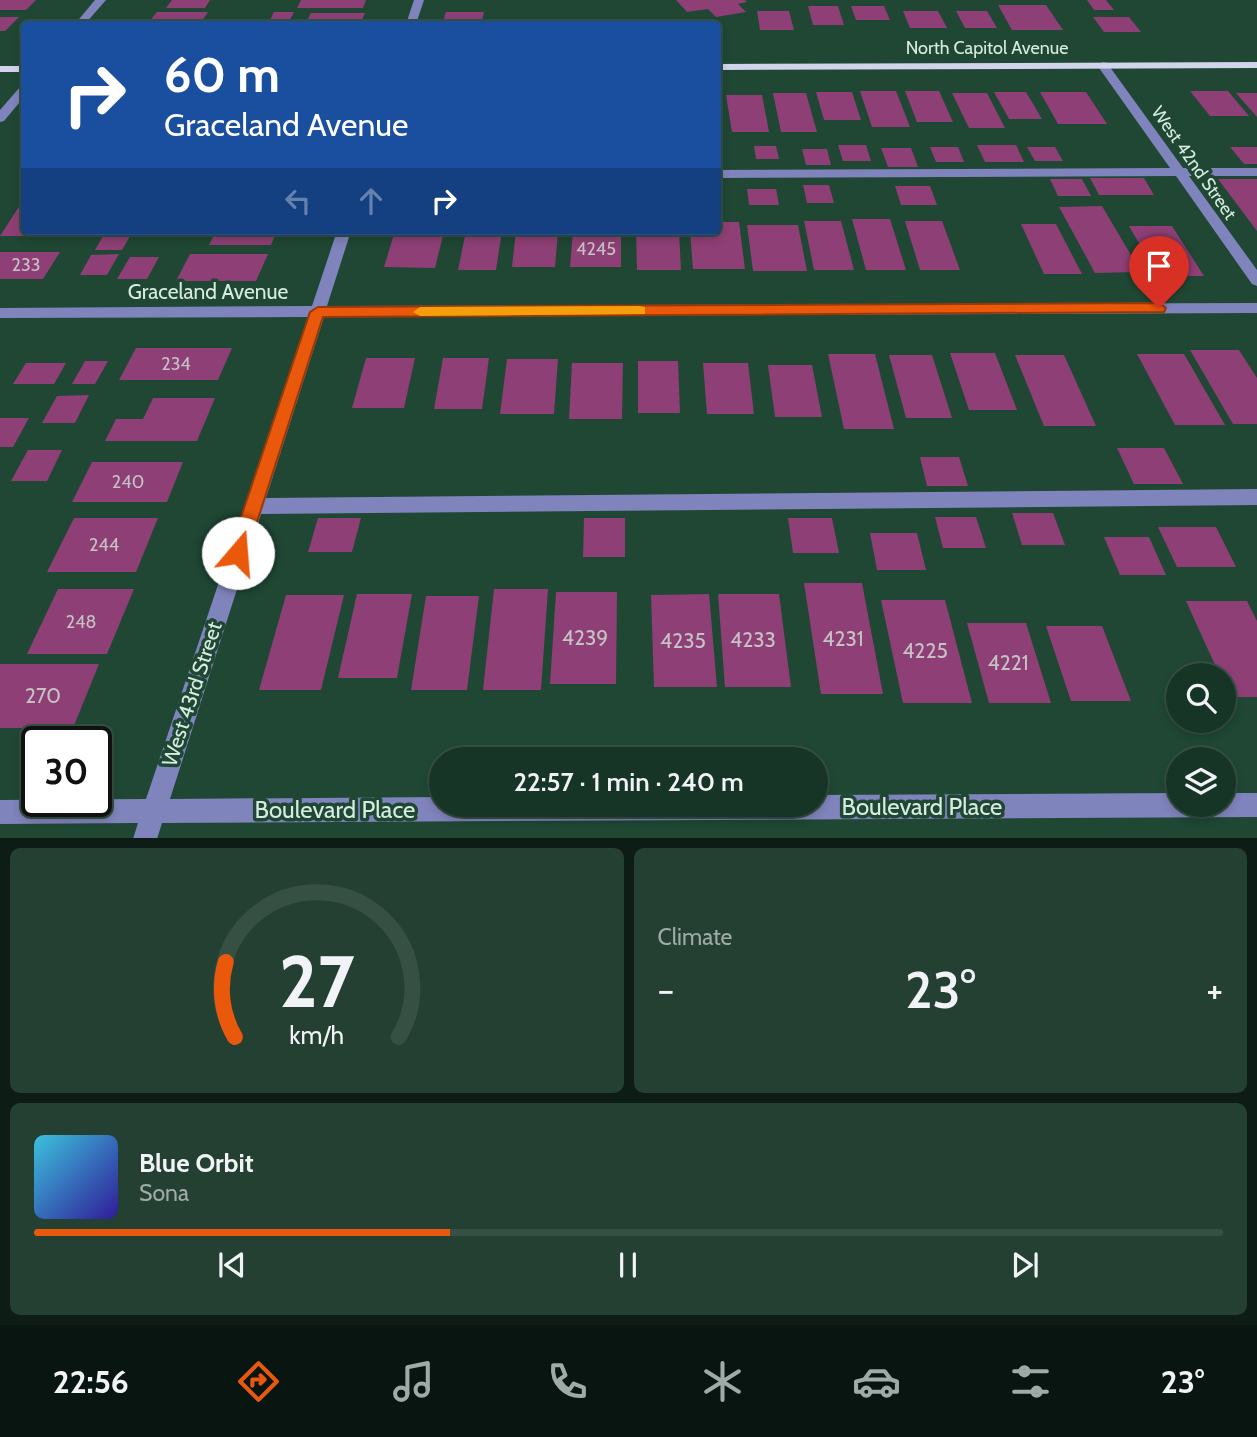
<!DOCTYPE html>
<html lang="en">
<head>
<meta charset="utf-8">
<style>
  :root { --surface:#173527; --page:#244033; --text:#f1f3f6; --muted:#9eaba7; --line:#365044; --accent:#ea580c }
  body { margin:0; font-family:Cabin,sans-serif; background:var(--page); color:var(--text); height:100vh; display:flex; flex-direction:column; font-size:26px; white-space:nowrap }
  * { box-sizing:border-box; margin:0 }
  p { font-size:23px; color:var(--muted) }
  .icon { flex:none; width:38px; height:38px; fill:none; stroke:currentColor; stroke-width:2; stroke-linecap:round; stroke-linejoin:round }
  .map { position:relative; height:838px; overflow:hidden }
  .details { display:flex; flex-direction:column; gap:10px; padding:10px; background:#0d1d15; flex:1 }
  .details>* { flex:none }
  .banner { position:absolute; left:21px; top:21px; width:700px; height:214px; border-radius:7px; box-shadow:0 4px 10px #0003,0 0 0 2px var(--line); background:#1a4fa0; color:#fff; overflow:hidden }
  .buttons { position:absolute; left:1166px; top:663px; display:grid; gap:14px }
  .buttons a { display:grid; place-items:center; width:70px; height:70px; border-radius:50%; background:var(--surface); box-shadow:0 4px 10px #0003,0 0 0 2px var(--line); font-size:35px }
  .speed { position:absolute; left:21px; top:726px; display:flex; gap:14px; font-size:35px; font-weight:700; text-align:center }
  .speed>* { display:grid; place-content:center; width:91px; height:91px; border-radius:50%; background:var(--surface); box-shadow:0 4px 10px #0003,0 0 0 2px var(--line); line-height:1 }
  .speed .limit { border:4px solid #111; border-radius:10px; background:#fff; color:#111 }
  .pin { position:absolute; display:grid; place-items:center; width:60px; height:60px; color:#fff; margin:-72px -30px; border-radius:50% 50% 50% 0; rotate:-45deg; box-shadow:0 0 7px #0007 }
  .pin .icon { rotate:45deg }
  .me { position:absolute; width:77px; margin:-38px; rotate:18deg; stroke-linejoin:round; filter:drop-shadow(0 0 5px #0008) }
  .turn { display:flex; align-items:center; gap:24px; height:147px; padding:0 28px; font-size:32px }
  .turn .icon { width:91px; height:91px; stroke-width:2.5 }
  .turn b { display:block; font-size:49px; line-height:60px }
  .lanes { display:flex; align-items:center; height:66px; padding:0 28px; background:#0003; justify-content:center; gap:35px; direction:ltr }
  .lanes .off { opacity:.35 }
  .big { font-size:52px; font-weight:600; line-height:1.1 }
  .details .card { flex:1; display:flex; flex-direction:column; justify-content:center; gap:10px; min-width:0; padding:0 24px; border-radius:10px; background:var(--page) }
  .details .dial { align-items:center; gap:0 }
  .dial svg { height:182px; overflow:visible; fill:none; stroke:var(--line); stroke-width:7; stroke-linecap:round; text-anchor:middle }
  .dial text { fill:var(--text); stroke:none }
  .song { display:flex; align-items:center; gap:21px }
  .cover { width:84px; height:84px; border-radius:10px; background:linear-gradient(135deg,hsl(190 70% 55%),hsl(250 70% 35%)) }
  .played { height:7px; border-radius:4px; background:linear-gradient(90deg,var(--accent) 35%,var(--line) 35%) }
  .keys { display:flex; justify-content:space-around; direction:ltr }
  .heat { display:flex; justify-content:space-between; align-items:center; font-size:38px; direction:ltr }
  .details .tiles { flex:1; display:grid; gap:10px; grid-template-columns:1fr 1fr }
  .card:last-child { grid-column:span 2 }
  .trip { position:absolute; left:429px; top:747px; width:399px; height:70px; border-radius:35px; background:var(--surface); box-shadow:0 4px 10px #0003,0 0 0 2px var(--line); font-weight:600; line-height:70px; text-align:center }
  .tab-bar { display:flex; height:112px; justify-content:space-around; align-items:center; background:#091510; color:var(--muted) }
  .tab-bar .icon { width:49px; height:49px }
  .tab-bar .current { color:var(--accent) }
  .tab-bar b { font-size:32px; color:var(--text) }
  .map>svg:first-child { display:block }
</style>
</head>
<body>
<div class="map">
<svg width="1257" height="839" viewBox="0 0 1257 839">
  <rect width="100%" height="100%" fill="#1f4734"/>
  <g fill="#8e3f75">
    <polygon points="0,0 36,0 26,10 0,10"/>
    <polygon points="172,0 210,0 205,8 166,8"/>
    <polygon points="301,0 366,0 363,8 297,8"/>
    <polygon points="676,0 745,0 747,2 738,4 746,12 716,17 708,9 687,12"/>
    <polygon points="1087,0 1106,0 1114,10 1094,10"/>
    <polygon points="998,5 1046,5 1063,30 1012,30"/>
    <polygon points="808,6 838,6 844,25 813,25"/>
    <polygon points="851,6 884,6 890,20 856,20"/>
    <polygon points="757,11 789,11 794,30 760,30"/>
    <polygon points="903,11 938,11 947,28 910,28"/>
    <polygon points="956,11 987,11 997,28 965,28"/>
    <polygon points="157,12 208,12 200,24 147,24"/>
    <polygon points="274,12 294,12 289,22 269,22"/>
    <polygon points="446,12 484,12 481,24 442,24"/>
    <polygon points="311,13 365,13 360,24 305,24"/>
    <polygon points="0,17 19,17 5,31 0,31"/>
    <polygon points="1093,17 1129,17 1141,32 1104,32"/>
    <polygon points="599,20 639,20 640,24 599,24"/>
    <polygon points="491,21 528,21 527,24 490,24"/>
    <polygon points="860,91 896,91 910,127 872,127"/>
    <polygon points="905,91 939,91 953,122 917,122"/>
    <polygon points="1190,91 1228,91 1249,116 1210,116"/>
    <polygon points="816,92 852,92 861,120 824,120"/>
    <polygon points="994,92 1026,92 1042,119 1009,119"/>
    <polygon points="1040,92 1086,92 1107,124 1058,124"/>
    <polygon points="773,93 806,93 817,132 781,132"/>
    <polygon points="952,93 987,93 1005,128 969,128"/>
    <polygon points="1236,93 1257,93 1257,117"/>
    <polygon points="726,95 762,95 769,132 732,132"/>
    <polygon points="838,145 866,145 871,161 843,161"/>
    <polygon points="977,145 1016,145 1024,162 985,162"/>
    <polygon points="754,146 776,146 779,159 756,159"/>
    <polygon points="930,147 958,147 964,162 936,162"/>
    <polygon points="1027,147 1055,147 1063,161 1035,161"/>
    <polygon points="1230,147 1257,147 1257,164 1244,164"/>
    <polygon points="881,148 911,148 918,167 888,167"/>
    <polygon points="802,149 827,149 831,165 806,165"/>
    <polygon points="1090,178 1144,178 1154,195 1099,195"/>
    <polygon points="1050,179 1082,179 1091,196 1058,196"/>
    <polygon points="1218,179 1257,179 1257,231"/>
    <polygon points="803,185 829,185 834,203 807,203"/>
    <polygon points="895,186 930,186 937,205 901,205"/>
    <polygon points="747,189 776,189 779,205 749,205"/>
    <polygon points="24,199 24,231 65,231 62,236 0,236"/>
    <polygon points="1102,206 1141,272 1095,273 1059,207"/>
    <polygon points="852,219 890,219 906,270 866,270"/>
    <polygon points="804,221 841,221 854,270 814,270"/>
    <polygon points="905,221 942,221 960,270 920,270"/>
    <polygon points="718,222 739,222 745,269 693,269 690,231 718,231"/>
    <polygon points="1021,224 1056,224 1082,274 1044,274"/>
    <polygon points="747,225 798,225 807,271 753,271"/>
    <polygon points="1129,226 1172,226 1204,276 1158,276"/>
    <polygon points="106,231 133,231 122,250 95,250"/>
    <polygon points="216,231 277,231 271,245 209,245"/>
    <polygon points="395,231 444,231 435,268 384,267"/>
    <polygon points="466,231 502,231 496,270 458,270"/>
    <polygon points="516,231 558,231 555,267 512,267"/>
    <polygon points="573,231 621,231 621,267 570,267"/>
    <polygon points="636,231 679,231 681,270 637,270"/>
    <polygon points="0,252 60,252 43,279 0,279"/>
    <polygon points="119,254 107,275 80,275 91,255"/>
    <polygon points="190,254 268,254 256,281 176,281"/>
    <polygon points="130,257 159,257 147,279 117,279"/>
    <polygon points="136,348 232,348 218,380 119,380"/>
    <polygon points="1190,350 1239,350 1257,378 1257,424 1233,424"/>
    <polygon points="950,353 995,353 1017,410 969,410"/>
    <polygon points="828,354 875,354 894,429 844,429"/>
    <polygon points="1137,354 1184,354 1225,425 1175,425"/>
    <polygon points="889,355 932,355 952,418 906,418"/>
    <polygon points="1015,355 1064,355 1096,426 1044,426"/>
    <polygon points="366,358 415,358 404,408 352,408"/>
    <polygon points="443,358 489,358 482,409 434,409"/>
    <polygon points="507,359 558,359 554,414 500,414"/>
    <polygon points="85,361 108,361 95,384 72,384"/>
    <polygon points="638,361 678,361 680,413 638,413"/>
    <polygon points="26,363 66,363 54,384 13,384"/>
    <polygon points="572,363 623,363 622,419 569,419"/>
    <polygon points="703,363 748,363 754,414 707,414"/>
    <polygon points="768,365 812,365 822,417 775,417"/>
    <polygon points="89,395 75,423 42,423 57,396"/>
    <polygon points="153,398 215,398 197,441 105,441 116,419 143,419"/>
    <polygon points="0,418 29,418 13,447 0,447"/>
    <polygon points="1117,448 1164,448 1183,484 1134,484"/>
    <polygon points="28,450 62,450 47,481 11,481"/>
    <polygon points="920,457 959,457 968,486 927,486"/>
    <polygon points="92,462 183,462 167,502 72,502"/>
    <polygon points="1012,513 1053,513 1065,545 1022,545"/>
    <polygon points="935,517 976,517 986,548 943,548"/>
    <polygon points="74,518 158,518 136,572 47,572"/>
    <polygon points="318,518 361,518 352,552 308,552"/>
    <polygon points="584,518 625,518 625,557 583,557"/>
    <polygon points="788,518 832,518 839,553 793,553"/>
    <polygon points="1158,527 1216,527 1236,567 1177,567"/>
    <polygon points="870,533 917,533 926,570 877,570"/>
    <polygon points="1104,537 1149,537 1166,575 1120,575"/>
    <polygon points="804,583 862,583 883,694 821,694"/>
    <polygon points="58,589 134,589 107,654 27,654"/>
    <polygon points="494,589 548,589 541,690 483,690"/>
    <polygon points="556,592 617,592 616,684 550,684"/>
    <polygon points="357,594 412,594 397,678 338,678"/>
    <polygon points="709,594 717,687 654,687 651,595"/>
    <polygon points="718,594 779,594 791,687 725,687"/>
    <polygon points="286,595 344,595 321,690 259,690"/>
    <polygon points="426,596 479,596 467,690 411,690"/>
    <polygon points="881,600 945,600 972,703 903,703"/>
    <polygon points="1186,601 1247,601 1257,621 1257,697 1230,697 1223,676 1220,676"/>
    <polygon points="967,623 1026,623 1051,703 989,703"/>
    <polygon points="1046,626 1102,626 1131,701 1071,701"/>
    <polygon points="0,664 99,664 73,728 0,728"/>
  </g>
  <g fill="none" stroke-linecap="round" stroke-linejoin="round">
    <g fill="#8084bc" fill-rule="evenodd">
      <polygon points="95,0 106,0 85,24 75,24"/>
      <polygon points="414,0 424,0 416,24 406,24"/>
      <polygon points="1103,62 1107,63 1183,168 1257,168 1257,176 1189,176 1257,270 1257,286 1252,284 1176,176 718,178 718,170 1170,168 1097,65"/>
      <polygon points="20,87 24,87 24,97 4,121 0,122 0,110"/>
      <polygon points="337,231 351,231 327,306 1257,303 1257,313 324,317 266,498 1257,489 1257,505 261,514 170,799 441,797 441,805 816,805 816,795 1178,793 1178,805 1223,805 1223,793 1257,793 1257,817 162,823 157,839 133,839 138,823 0,824 0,800 146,799 308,317 0,318 0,308 312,306"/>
    </g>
    <g fill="#d1d4eb" fill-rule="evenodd">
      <polygon points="1257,62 1257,68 718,70 718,64"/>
      <rect x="0" y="66" width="24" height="6"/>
    </g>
  </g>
  <polygon fill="#ea580c" stroke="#983908" stroke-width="2" points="1159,303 1166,308 1164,312 323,317 247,553 238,561 229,553 310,312 318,307"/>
  <polygon fill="#f59e0b" points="640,306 645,307 645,314 420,316 413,312 420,307"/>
  <g text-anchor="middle" stroke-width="7" stroke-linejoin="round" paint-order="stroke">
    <g font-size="18" fill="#d7ece0" stroke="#1f4734">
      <text x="987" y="54">North Capitol Avenue</text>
      <text transform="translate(1194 163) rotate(55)" y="6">West 42nd Street</text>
    </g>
    <g font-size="18" fill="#c5c1c5">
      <text x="596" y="255">4245</text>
      <text x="26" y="271">233</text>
      <text x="176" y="370">234</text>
      <text x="128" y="488">240</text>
      <text x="104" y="551">244</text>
      <text x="81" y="628">248</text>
    </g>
    <g font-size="21" fill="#d7ece0" stroke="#1f4734">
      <text x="208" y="299">Graceland Avenue</text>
      <text transform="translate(192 694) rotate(-72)" y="7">West 43rd Street</text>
    </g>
    <g font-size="21" fill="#c5c1c5">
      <text x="585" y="645">4239</text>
      <text x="843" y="646">4231</text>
      <text x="753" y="647">4233</text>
      <text x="683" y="648">4235</text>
      <text x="925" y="658">4225</text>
      <text x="1008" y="670">4221</text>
      <text x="43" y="703">270</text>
    </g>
    <g font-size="24" fill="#d7ece0" stroke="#1f4734">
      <text x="922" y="815">Boulevard Place</text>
      <text x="335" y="818">Boulevard Place</text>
    </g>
  </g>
</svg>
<div class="buttons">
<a><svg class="icon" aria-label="search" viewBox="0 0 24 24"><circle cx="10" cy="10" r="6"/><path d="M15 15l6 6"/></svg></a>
<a><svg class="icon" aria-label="layers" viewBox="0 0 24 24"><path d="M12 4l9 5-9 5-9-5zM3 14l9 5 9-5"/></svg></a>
</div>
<div class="speed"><div class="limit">30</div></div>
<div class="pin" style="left:1159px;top:308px;background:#d93025"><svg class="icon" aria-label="arrive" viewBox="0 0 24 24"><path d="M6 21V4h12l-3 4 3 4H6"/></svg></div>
<svg class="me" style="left:238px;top:553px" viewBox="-20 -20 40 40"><circle r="19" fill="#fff"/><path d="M0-13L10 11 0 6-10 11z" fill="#ea580c"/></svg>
<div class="trip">22:57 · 1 min · 240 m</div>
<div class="banner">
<div class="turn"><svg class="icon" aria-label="right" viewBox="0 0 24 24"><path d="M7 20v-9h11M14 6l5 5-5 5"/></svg><div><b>60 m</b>Graceland Avenue</div></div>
<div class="lanes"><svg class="icon off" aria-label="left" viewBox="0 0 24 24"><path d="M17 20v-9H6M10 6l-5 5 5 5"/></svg><svg class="icon off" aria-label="ahead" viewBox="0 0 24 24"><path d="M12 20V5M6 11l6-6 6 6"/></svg><svg class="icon" aria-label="right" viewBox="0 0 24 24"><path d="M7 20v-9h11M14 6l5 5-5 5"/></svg></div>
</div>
</div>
<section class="details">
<div class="tiles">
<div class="card dial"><svg viewBox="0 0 100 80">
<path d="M14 69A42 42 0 1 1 86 69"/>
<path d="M14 69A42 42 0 0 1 10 36" stroke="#ea580c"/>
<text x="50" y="56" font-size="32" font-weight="700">27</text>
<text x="50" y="72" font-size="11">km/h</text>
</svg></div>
<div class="card"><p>Climate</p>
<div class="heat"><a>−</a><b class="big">23°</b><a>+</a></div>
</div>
<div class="card">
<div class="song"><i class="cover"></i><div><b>Blue Orbit</b><p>Sona</p></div></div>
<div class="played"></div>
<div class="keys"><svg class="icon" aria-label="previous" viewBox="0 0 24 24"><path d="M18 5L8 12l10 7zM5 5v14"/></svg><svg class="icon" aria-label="pause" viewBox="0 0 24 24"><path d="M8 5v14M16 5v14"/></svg><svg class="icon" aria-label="next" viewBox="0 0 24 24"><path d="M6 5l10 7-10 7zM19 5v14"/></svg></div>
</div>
</div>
</section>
<nav class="tab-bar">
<b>22:56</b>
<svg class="icon current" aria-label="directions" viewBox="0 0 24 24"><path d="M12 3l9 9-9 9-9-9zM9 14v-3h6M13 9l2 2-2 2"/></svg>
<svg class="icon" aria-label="music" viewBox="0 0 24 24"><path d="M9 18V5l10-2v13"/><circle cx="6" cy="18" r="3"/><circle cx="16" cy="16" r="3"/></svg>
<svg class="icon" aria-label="phone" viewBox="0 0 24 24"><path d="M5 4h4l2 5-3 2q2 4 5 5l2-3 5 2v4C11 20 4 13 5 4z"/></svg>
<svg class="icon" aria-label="climate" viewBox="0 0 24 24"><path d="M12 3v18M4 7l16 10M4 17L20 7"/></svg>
<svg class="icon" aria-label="car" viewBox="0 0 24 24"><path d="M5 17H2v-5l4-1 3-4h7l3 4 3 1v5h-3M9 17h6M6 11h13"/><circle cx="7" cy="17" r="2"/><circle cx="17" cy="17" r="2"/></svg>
<svg class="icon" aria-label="filters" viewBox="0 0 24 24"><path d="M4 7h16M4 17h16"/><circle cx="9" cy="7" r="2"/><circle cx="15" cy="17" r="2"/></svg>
<b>23°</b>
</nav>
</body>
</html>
